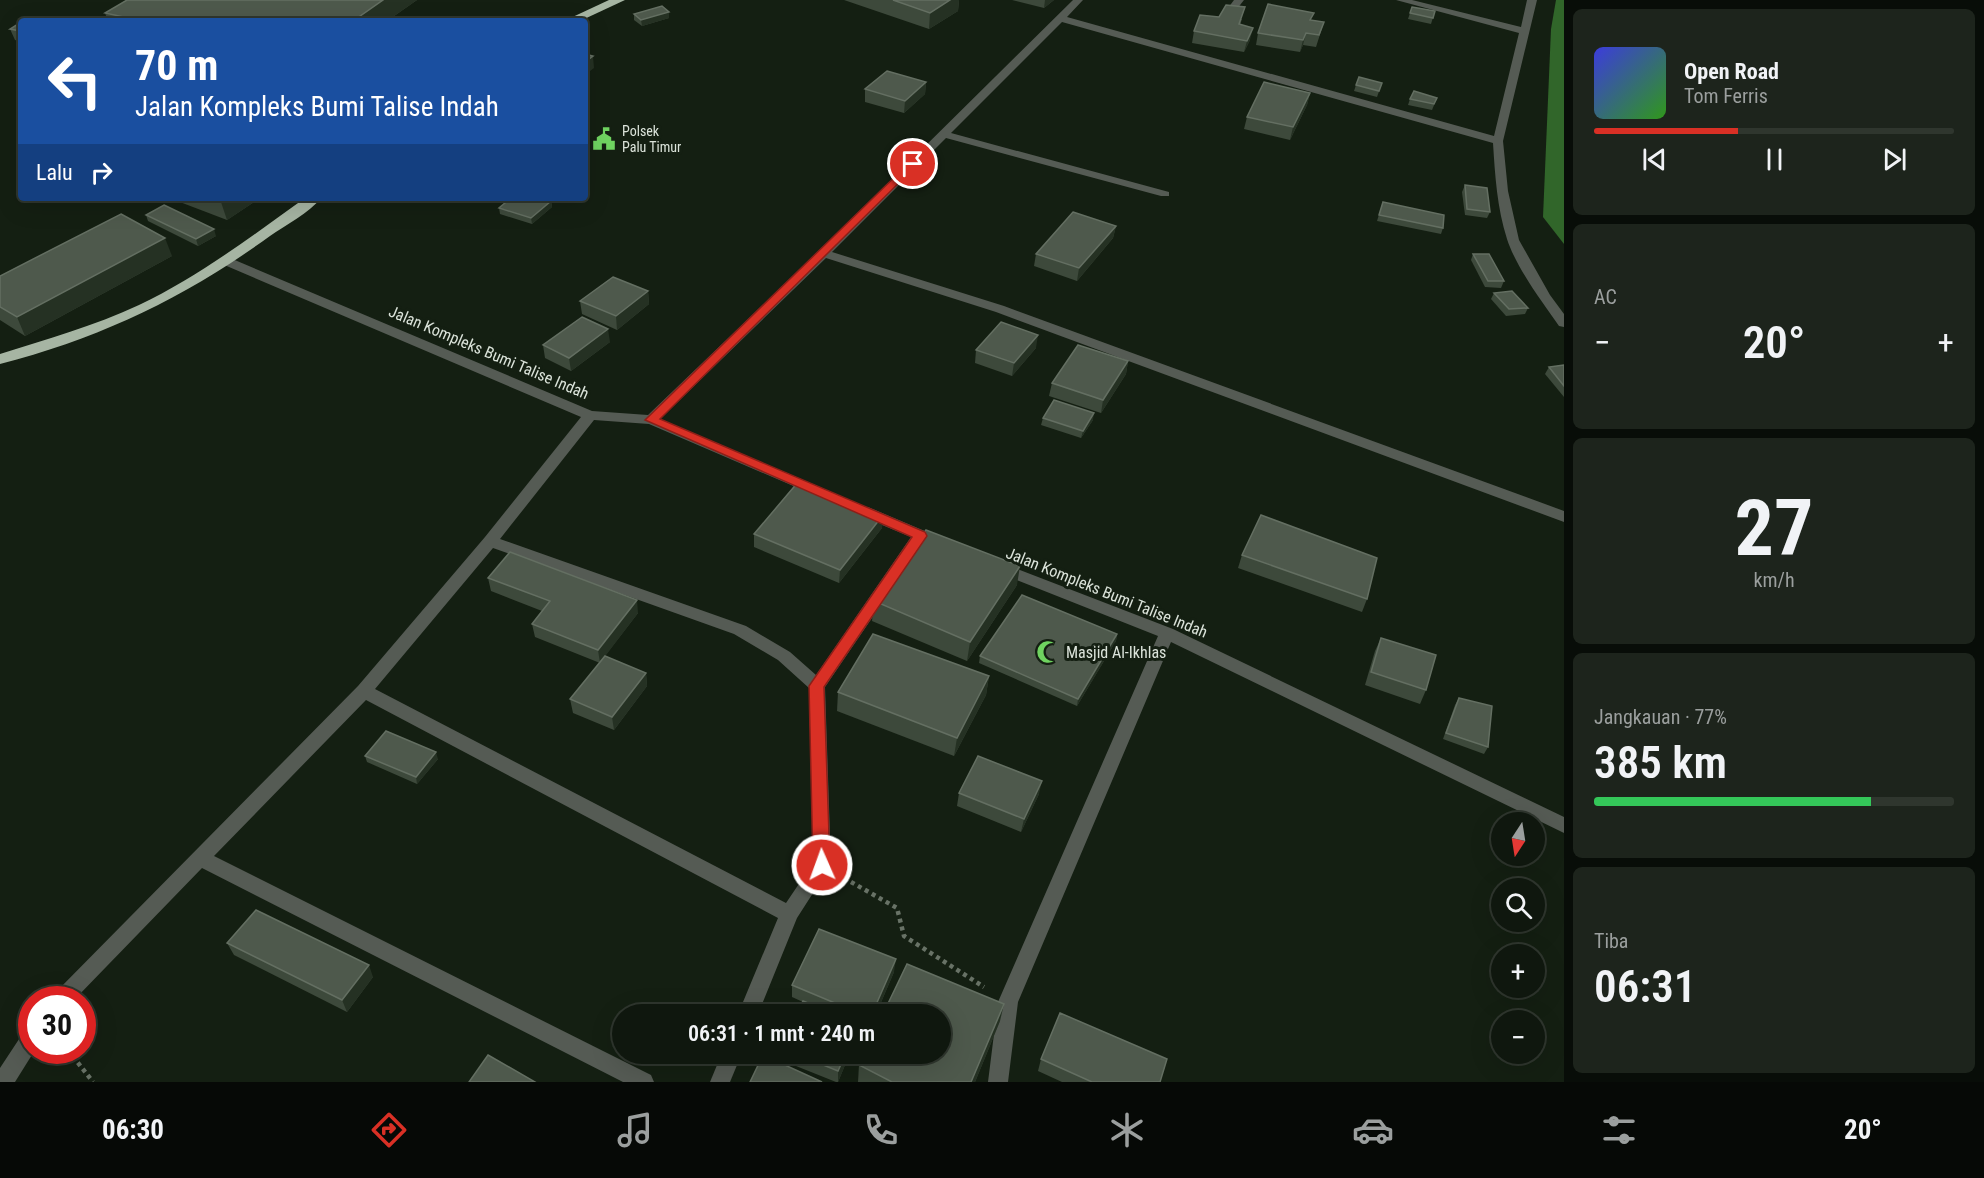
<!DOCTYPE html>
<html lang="id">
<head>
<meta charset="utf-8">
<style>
  :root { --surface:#0f170e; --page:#1d241c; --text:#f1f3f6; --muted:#9b9f9e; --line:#2f362e; --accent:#d93025 }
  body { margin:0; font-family:"Roboto Condensed",sans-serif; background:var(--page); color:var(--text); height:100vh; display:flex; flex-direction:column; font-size:22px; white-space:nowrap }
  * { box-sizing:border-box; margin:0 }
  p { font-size:20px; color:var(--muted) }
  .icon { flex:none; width:33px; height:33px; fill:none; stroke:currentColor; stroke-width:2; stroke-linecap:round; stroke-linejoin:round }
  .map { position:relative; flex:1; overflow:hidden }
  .side { display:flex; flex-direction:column; gap:9px; padding:9px; background:#080d08; width:420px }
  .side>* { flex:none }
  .top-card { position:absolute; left:18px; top:18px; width:570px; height:183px; border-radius:6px; box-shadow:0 6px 24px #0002,0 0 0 2px var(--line); background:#1a4fa0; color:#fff; overflow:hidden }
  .needle { width:39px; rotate:192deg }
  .buttons { position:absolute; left:1491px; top:812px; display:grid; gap:12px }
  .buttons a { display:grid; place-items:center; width:54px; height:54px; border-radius:50%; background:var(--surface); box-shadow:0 6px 24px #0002,0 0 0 2px var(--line); font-size:30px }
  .speed { position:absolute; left:18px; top:986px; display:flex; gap:12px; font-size:30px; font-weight:700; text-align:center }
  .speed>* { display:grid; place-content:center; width:78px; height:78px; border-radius:50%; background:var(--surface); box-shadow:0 6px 24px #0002,0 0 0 2px var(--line); line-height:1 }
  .speed .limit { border:9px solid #d22; background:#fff; color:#111 }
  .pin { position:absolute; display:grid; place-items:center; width:51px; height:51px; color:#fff; margin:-26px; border:3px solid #fff; border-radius:50%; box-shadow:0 2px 6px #0007 }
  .me { position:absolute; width:66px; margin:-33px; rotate:358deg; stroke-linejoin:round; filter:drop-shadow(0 0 4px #0008) }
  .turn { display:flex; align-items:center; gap:21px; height:126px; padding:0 18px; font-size:27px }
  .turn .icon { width:78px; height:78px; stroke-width:2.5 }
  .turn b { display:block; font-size:42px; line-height:51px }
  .then { display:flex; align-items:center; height:57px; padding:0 18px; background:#0003; gap:12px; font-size:22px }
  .big { font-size:45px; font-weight:600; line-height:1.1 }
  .side .tile { flex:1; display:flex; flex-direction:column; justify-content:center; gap:9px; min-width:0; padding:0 21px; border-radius:9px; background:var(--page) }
  .side .dial { align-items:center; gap:0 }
  .dial b { font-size:78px; line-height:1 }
  .song { display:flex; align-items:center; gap:18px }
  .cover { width:72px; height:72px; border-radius:9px; background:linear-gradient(135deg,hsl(240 70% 55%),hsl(110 70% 35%)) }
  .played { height:6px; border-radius:3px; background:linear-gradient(90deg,var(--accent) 40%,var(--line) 40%) }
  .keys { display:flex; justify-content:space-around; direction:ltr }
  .heat { display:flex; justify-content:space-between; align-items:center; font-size:33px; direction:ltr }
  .charge { height:9px; border-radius:4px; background:linear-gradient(90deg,#34c759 77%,var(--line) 0) }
  .trip { position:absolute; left:612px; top:1004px; width:339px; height:60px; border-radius:30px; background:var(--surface); box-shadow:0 6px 24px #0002,0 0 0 2px var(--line); font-weight:600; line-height:60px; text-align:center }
  .menu { display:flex; height:96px; justify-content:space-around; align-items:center; background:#060906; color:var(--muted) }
  .menu .icon { width:42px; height:42px }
  .menu .on { color:var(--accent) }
  .menu b { font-size:27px; color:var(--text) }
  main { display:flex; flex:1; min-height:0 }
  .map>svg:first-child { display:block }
</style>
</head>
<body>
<main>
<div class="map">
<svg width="1564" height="1082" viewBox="0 0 1564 1082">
  <rect width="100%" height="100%" fill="#141f12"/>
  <polygon fill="#31662a" points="1556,0 1564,0 1564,244 1543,217 1551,29"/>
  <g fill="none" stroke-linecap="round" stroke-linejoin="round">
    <g stroke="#687266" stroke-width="4.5" stroke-dasharray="4 4" stroke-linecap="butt">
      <polyline points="844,878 897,908 904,936 984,987"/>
      <polyline points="68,1050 93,1082"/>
    </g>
    <polygon fill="#555b54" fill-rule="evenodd" points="432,18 437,21 425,21 427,19"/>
    <g fill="#555b54" fill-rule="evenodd">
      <path d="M1073,0H1083L1067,17L1494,136L1519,33L1396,0H1412L1521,27L1527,0H1537L1503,141L1508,191L1519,240L1550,295L1564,314V327L1559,326C1542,302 1516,267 1507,239C1497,208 1495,175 1493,143L1062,22L951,133L1169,192V196H1161L946,138L832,252L1004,306L1564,511V522L996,312L826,258L660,419L822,488L824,491L822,494H812L649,424L594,420L500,539L746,626L790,652L816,675L911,537L858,515L856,511L858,507H868L946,540L949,544L941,549L923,543L825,687L831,865L797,918L758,1014H738L778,918L366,700L214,856L651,1075L654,1082H623L202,868L75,999H52L55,993L358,686L485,537L581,417L222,264V258H230L592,411L648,415L820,250ZM493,548L734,634L778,660L809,688L813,863L786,903L375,689Z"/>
      <polygon points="1234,0 1244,0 1233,14 1227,14 1225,12"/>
      <polygon points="999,562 1173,629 1564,817 1564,833 1171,642 1018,1002 1008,1082 988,1082 998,1002 1158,636 994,571 991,567 994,563"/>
      <polygon points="32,1028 32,1050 35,1050 15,1082 0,1082 0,1068 25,1030"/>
      <polygon points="722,1053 742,1053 730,1082 710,1082"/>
    </g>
    <g fill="#a6b5a3" fill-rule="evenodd">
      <polygon points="609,0 625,0 580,21 564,21"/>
      <path d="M305,198H321C309,213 286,225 270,236C186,297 101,338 0,364V354C47,339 94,326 139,305C198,277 252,236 305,198Z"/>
    </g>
  </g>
  <g fill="#3d493b">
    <polygon points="127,0 417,0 387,21 108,21 105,13"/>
    <polygon points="844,0 959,0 958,11 929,29"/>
    <polygon points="1012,0 1054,0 1044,8"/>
    <polygon points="1412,7 1435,11 1431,24 1408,19"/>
    <polygon points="634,14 669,18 642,26 634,20"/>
    <polygon points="1219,17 1242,19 1240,25 1250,40 1244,52 1192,43 1194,31"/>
    <polygon points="1312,20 1324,22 1316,47 1303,45 1300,52 1256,45 1258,33"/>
    <polygon points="21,22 21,42 15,40 10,29"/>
    <polygon points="926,82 925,94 904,113 865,102 865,89"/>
    <polygon points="1382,83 1377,97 1354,91 1356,85"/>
    <polygon points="1310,93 1307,105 1290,140 1244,129 1247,117"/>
    <polygon points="1437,98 1432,110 1408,105 1410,99"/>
    <polygon points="1465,185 1490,212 1487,218 1465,215 1462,192"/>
    <polygon points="171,198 260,198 227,220 172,199"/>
    <polygon points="551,201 552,207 532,224 500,214 499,208"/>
    <polygon points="1383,202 1443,228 1441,234 1377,221"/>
    <polygon points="146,215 216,236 198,246 148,221"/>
    <polygon points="1116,226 1113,238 1077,281 1034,266 1036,254"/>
    <polygon points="1473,254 1504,281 1501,288 1485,287 1471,260"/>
    <polygon points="172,256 25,336 0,320 0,276"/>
    <polygon points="648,291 649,304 617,330 582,314 580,301"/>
    <polygon points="1494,293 1528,308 1525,314 1506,316 1491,299"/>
    <polygon points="610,342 571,371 545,358 543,345"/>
    <polygon points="1036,348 1012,376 975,363 976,350"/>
    <polygon points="1128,361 1126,374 1101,413 1049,396 1052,383"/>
    <polygon points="1564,365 1564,397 1545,374 1549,367"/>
    <polygon points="1043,418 1093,420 1081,438 1041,425"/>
    <polygon points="883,515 882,528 839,583 754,547 754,534"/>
    <polygon points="1242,555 1367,599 1362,612 1238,568"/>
    <polygon points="488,578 638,613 601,661 646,673 647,686 614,730 573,713 570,699 600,663 535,637 532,624 542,611 491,591"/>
    <polygon points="1017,585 967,661 872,621 874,601"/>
    <polygon points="1117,634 1116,641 1077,706 979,663 980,656"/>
    <polygon points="1381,638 1426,690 1420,704 1365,685 1375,651"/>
    <polygon points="989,676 986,695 954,756 837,711 838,692"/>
    <polygon points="1459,698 1488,747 1484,754 1443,739 1455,705"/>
    <polygon points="365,756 438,759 417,784 367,762"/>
    <polygon points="959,793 1039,794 1021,832 957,806"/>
    <polygon points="227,943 373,977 347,1012 234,955"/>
    <polygon points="894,972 876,1014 797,1014 803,1002 792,997 792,985"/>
    <polygon points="1000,1021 975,1082 858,1082 859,1065"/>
    <polygon points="781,1053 850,1053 838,1082 836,1082 781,1060"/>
    <polygon points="1041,1059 1160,1082 1062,1082 1038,1071"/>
  </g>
  <g fill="#253123">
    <polygon points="383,0 417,0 387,21 353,21"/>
    <polygon points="950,0 959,0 958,11 929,29 930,13"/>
    <polygon points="1045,0 1054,0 1044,8"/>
    <polygon points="669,12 669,18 642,26 641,20"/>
    <polygon points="1253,28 1250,40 1244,52 1247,41"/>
    <polygon points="1306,33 1303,45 1300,52 1303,40"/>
    <polygon points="593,56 594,68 585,75 585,62"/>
    <polygon points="926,82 925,94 904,113 905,101"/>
    <polygon points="1310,93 1307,105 1290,140 1293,127"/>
    <polygon points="227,198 260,198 227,220 221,202"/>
    <polygon points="551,201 552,207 532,224 531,218"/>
    <polygon points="1116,226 1113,238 1077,281 1079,268"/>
    <polygon points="214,229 216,236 198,246 196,239"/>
    <polygon points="165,238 172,256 25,336 17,317"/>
    <polygon points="648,291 649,304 617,330 616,316"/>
    <polygon points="608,329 610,342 571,371 569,358"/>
    <polygon points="1038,335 1036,348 1012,376 1014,363"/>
    <polygon points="1128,361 1126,374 1101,413 1103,400"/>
    <polygon points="1094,413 1093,420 1081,438 1083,431"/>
    <polygon points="883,515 882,528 839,583 840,570"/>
    <polygon points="1020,566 1017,585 967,661 970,642"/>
    <polygon points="637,600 638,613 600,663 598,650"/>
    <polygon points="1117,634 1116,641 1077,706 1078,699"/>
    <polygon points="646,673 647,686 614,730 612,717"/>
    <polygon points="989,676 986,695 954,756 957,738"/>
    <polygon points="436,752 438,759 417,784 416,777"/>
    <polygon points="1042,781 1039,794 1021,832 1024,819"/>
    <polygon points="896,959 894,972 876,1014 872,1014"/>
    <polygon points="369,965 373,977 347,1012 342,1000"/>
    <polygon points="1004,1004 1000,1021 975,1082 971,1082"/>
    <polygon points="846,1053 850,1053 838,1082 838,1071"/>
  </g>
  <g fill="#4e594c" stroke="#646f62" stroke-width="1.5">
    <polygon points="127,0 383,0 353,21 142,21 105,13"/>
    <polygon points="893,0 950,0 930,13"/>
    <polygon points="1268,4 1314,13 1310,20 1324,22 1319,35 1306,33 1303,40 1258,33"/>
    <polygon points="1226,5 1245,7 1239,24 1253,28 1247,41 1194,31 1200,15 1219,17"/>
    <polygon points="662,6 669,12 641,20 634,14"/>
    <polygon points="1412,7 1435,11 1433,18 1410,13"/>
    <polygon points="31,17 47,21 23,21"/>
    <polygon points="21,22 21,31 10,29"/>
    <polygon points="585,54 593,56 585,62"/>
    <polygon points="887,71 926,82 905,101 865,89"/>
    <polygon points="1359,77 1382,83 1379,91 1356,85"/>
    <polygon points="1264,82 1310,93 1293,127 1247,117"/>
    <polygon points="1414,91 1437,98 1434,104 1410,99"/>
    <polygon points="1465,185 1487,188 1490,212 1467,209"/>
    <polygon points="212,198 227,198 221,202"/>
    <polygon points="511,198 542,198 551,201 531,218 499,208"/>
    <polygon points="1383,202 1444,215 1443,228 1379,215"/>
    <polygon points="164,205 214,229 196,239 146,215"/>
    <polygon points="1073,212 1116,226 1079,268 1036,254"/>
    <polygon points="121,214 165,238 17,317 0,307 0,276"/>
    <polygon points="1473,254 1489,254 1504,281 1488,281"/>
    <polygon points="613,277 648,291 616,316 580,301"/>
    <polygon points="1512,291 1528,308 1509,309 1494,293"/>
    <polygon points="582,317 608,329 569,358 543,345"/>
    <polygon points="1001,322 1038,335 1014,363 976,350"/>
    <polygon points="1078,345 1128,361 1103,400 1052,383"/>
    <polygon points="1564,365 1564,386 1549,367"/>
    <polygon points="1054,400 1094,413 1083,431 1043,418"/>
    <polygon points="799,481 883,515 840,570 754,534"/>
    <polygon points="1261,515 1377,558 1367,599 1242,555"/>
    <polygon points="926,530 1020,566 970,642 874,601"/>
    <polygon points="510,552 637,600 598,650 532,624 550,601 488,578"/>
    <polygon points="1022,595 1117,634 1078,699 980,656"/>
    <polygon points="873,634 989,676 957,738 838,692"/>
    <polygon points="1381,638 1436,655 1426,690 1371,672"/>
    <polygon points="605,656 646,673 612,717 570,699"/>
    <polygon points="1459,698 1492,706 1488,747 1446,733"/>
    <polygon points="386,731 436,752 416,777 365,756"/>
    <polygon points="978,756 1042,781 1024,819 959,793"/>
    <polygon points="256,910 369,965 342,1000 227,943"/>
    <polygon points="819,929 896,959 872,1014 861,1014 792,985"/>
    <polygon points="907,964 1004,1004 971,1082 892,1082 859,1065 865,1053 940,1053 940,1014 883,1014"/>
    <polygon points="803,1001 835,1014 797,1014"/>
    <polygon points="1060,1013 1167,1059 1160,1082 1092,1082 1041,1059"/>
    <polygon points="794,1053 846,1053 838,1071"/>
    <polygon points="488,1055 535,1082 469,1082"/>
    <polygon points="763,1055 822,1082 750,1082"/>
  </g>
  <polygon fill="#d93025" stroke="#8d1f18" stroke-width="1.5" points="910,162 918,164 660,419 925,532 927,536 824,687 830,865 828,870 822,872 816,870 813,865 809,686 912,537 645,420"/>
  <defs>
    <g id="civic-bare" transform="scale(1.8)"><path d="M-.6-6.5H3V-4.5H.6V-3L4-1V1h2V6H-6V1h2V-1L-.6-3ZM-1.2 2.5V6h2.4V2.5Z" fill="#6fd360" stroke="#141f12" stroke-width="2.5" paint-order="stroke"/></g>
    <g id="mosque-bare" transform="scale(1.8)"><path d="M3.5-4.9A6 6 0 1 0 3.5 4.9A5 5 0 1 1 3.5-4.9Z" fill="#6fd360" stroke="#141f12" stroke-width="2.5" paint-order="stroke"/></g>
  </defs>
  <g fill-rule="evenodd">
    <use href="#civic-bare" x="604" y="139"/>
    <use href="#mosque-bare" x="1048" y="652"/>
  </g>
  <g text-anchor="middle" stroke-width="6" stroke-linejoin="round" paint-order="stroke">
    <g font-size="14" fill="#dbe3da" stroke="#141f12" text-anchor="start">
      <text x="622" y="136">Polsek<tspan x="622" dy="16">Palu Timur</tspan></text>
    </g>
    <g font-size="16" fill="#dbe3da" stroke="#141f12">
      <text transform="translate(489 352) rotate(23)" y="6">Jalan Kompleks Bumi Talise Indah</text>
      <text transform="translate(1107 592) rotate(22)" y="6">Jalan Kompleks Bumi Talise Indah</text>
    </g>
    <g font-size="16" fill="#dbe3da" stroke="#141f12" text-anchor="start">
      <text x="1066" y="658">Masjid Al-Ikhlas</text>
    </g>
  </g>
</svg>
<div class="buttons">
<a><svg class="needle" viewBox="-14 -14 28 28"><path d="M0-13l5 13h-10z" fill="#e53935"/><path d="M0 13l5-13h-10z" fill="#9b9f9e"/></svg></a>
<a><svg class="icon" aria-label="search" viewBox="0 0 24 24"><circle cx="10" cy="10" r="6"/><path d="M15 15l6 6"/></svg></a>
<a>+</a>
<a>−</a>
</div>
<div class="speed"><div class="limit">30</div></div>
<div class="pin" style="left:913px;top:164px;background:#d93025"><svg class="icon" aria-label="arrive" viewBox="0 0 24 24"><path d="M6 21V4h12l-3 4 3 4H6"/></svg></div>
<svg class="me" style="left:822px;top:865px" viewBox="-20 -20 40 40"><circle r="17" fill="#d93025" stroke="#fff" stroke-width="3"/><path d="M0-11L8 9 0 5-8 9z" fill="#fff"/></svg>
<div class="trip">06:31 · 1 mnt · 240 m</div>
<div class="top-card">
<div class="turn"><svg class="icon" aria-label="left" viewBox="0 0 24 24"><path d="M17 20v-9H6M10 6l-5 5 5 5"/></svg><div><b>70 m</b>Jalan Kompleks Bumi Talise Indah</div></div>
<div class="then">Lalu<svg class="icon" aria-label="right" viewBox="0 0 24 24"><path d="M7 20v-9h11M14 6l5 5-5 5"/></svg></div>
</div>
</div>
<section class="side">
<div class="tile">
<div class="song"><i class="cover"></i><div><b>Open Road</b><p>Tom Ferris</p></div></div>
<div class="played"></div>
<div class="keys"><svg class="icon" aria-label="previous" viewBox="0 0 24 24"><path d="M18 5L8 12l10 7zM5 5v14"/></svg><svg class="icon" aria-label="pause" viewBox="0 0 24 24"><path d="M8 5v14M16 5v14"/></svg><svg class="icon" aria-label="next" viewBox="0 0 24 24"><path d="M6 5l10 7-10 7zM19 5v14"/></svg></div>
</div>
<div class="tile"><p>AC</p>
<div class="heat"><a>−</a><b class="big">20°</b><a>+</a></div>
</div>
<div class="tile dial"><b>27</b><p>km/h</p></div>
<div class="tile"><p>Jangkauan · 77%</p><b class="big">385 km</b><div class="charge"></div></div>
<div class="tile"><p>Tiba</p><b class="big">06:31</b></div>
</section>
</main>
<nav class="menu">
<b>06:30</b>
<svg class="icon on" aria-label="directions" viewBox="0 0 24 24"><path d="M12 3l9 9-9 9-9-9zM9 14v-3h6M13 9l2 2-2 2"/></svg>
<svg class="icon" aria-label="music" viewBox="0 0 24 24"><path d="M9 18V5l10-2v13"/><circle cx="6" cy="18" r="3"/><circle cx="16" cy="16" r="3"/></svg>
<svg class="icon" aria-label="phone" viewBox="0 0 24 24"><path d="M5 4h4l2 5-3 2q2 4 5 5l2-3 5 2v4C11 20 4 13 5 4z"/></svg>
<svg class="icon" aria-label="climate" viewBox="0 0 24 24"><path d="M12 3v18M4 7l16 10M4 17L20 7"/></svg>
<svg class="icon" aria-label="car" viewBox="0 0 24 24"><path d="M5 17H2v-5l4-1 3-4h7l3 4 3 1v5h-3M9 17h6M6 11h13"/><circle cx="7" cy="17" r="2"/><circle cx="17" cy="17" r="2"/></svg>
<svg class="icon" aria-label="filters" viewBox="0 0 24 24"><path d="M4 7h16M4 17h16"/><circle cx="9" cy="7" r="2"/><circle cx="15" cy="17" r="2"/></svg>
<b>20°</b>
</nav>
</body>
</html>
